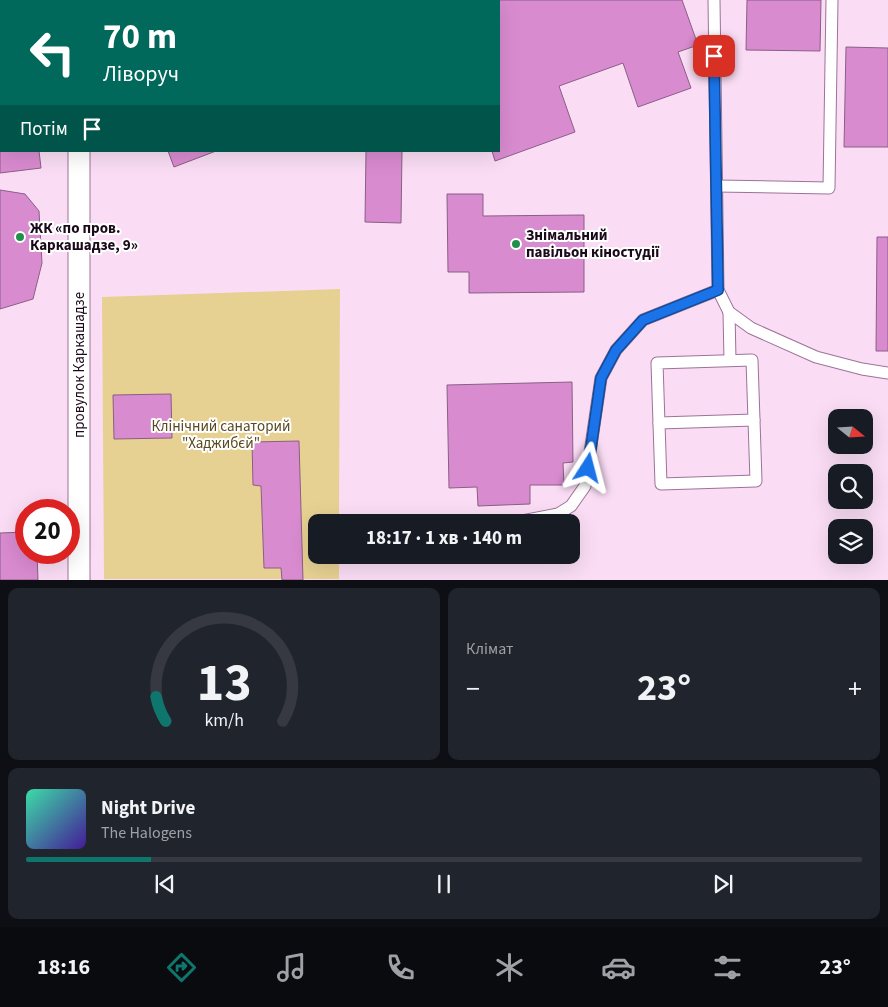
<!DOCTYPE html>
<html lang="uk">
<head>
<meta charset="utf-8">
<style>
  :root { --surface:#171b24; --page:#20242c; --text:#f1f3f6; --muted:#9ea1a6; --line:#363941; --accent:#0f766e }
  body { margin:0; font-family:"Source Sans 3",sans-serif; background:var(--page); color:var(--text); height:100vh; display:flex; flex-direction:column; font-size:19px; white-space:nowrap }
  * { box-sizing:border-box; margin:0 }
  p { font-size:16px; color:var(--muted) }
  .icon { flex:none; width:28px; height:28px; fill:none; stroke:currentColor; stroke-width:2; stroke-linecap:round; stroke-linejoin:round }
  .map { position:relative; height:580px; overflow:hidden }
  .details { display:flex; flex-direction:column; gap:8px; padding:8px; background:#0d0f14; flex:1 }
  .details>* { flex:none }
  .hud { position:absolute; left:0px; top:0px; width:500px; height:152px; box-shadow:0 5px 20px #0002; background:#00695c; color:#fff; overflow:hidden }
  .needle { width:32px; rotate:108deg }
  .fabs { position:absolute; left:828px; top:409px; display:grid; gap:10px }
  .fabs a { display:grid; place-items:center; width:45px; height:45px; border-radius:10px; background:var(--surface); box-shadow:0 5px 20px #0002; font-size:25px }
  .speed { position:absolute; left:15px; top:499px; display:flex; gap:10px; font-size:25px; font-weight:700; text-align:center }
  .speed>* { display:grid; place-content:center; width:65px; height:65px; border-radius:50%; background:var(--surface); box-shadow:0 5px 20px #0002; line-height:1 }
  .speed .limit { border:8px solid #d22; background:#fff; color:#111 }
  .pin { position:absolute; display:grid; place-items:center; width:42px; height:42px; color:#fff; margin:-21px; border-radius:10px; box-shadow:0 2px 8px #0006 }
  .me { position:absolute; width:55px; margin:-28px; rotate:9deg; stroke-linejoin:round; filter:drop-shadow(0 0 4px #0008) }
  .turn { display:flex; align-items:center; gap:18px; height:105px; padding:0 20px; font-size:22px }
  .turn .icon { width:65px; height:65px; stroke-width:2.5 }
  .turn b { display:block; font-size:35px; line-height:42px }
  .then { display:flex; align-items:center; height:48px; padding:0 20px; background:#0003; gap:10px; font-size:19px }
  .big { font-size:38px; font-weight:700; line-height:1.1 }
  .details .tile { flex:1; display:flex; flex-direction:column; justify-content:center; gap:8px; min-width:0; padding:0 18px; border-radius:10px; background:var(--page) }
  .details .dial { align-items:center; gap:0 }
  .dial svg { height:130px; overflow:visible; fill:none; stroke:var(--line); stroke-width:7; stroke-linecap:round; text-anchor:middle }
  .dial text { fill:var(--text); stroke:none }
  .song { display:flex; align-items:center; gap:15px }
  .cover { width:60px; height:60px; border-radius:8px; background:linear-gradient(135deg,hsl(160 70% 55%),hsl(260 70% 35%)) }
  .played { height:5px; border-radius:2px; background:linear-gradient(90deg,var(--accent) 15%,var(--line) 15%) }
  .keys { display:flex; justify-content:space-around; direction:ltr }
  .heat { display:flex; justify-content:space-between; align-items:center; font-size:28px; direction:ltr }
  .details .tiles { flex:1; display:grid; gap:8px; grid-template-columns:1fr 1fr }
  .tile:last-child { grid-column:span 2 }
  .trip { position:absolute; left:308px; top:514px; width:272px; height:50px; border-radius:10px; background:var(--surface); box-shadow:0 5px 20px #0002; font-weight:700; line-height:50px; text-align:center }
  .tabs { display:flex; height:80px; justify-content:space-around; align-items:center; background:#090b0e; color:var(--muted) }
  .tabs .icon { width:35px; height:35px }
  .tabs .current { color:var(--accent) }
  .tabs b { font-size:22px; color:var(--text) }
  .map>svg:first-child { display:block }
</style>
</head>
<body>
<div class="map">
<svg width="888" height="580" viewBox="0 0 888 580">
  <rect width="100%" height="100%" fill="#faddf5"/>
  <polygon fill="#e7d192" points="340,289 339,522 316,522 316,555 339,555 339,579 104,579 102,297"/>
  <g fill="#d98bd0" stroke="#895f84">
    <polygon points="346,0 367,0 367,1 347,1"/>
    <polygon points="465,0 682,0 698,45 678,52 691,88 638,107 623,63 559,86 575,132 495,161 492,151 499,151 499,1"/>
    <polygon points="747,0 821,0 820,51 746,50"/>
    <polygon points="846,47 888,48 888,147 844,147"/>
    <polygon points="0,129 1,129 1,151 39,151 41,168 0,173"/>
    <polygon points="168,151 216,151 174,167"/>
    <polygon points="366,151 402,151 401,223 365,222"/>
    <polygon points="0,190 25,194 39,211 42,263 33,299 0,309"/>
    <polygon points="447,194 483,194 483,216 584,215 584,292 469,293 469,272 448,272"/>
    <polygon points="877,237 888,237 888,351 876,351"/>
    <polygon points="572,382 573,462 563,463 564,485 530,485 530,504 478,506 477,487 449,488 447,385"/>
    <polygon points="171,394 172,438 114,439 113,395"/>
    <polygon points="299,441 303,580 282,580 281,568 264,568 261,486 253,485 252,442"/>
    <polygon points="26,532 26,552 37,552 38,580 0,580 0,533"/>
  </g>
  <g fill="none" stroke-linecap="round" stroke-linejoin="round">
    <g stroke="#9d7297" stroke-width="13">
      <g id="lane">
        <polyline points="714,0 718,290 729,312 751,328 816,357 862,369 888,373"/>
        <polyline points="717,186 829,188 832,0"/>
        <polyline points="729,312 730,360"/>
        <polygon points="752,360 756,481 661,484 657,363"/>
        <polyline points="659,423 754,420"/>
        <polyline points="517,522 558,514 571,506 585,486 601,378 616,350 643,320 718,290"/>
      </g>
    </g>
    <g stroke="#9d7297" stroke-width="23">
      <polyline id="street" points="79,580 79,151"/>
    </g>
    <g stroke="#9d7297" stroke-width="29">
      <g id="secondary">
        <polyline points="138,1 141,0"/>
        <polyline points="0,41 1,41"/>
      </g>
    </g>
    <use href="#lane" stroke="#fff" stroke-width="11"/>
    <use href="#street" stroke="#fff" stroke-width="21"/>
    <use href="#secondary" stroke="#fff" stroke-width="28"/>
    <g stroke="#594557" stroke-width="1">
      <polyline points="91,1 94,0"/>
      <polyline points="199,1 202,0"/>
      <polyline points="0,28 1,28"/>
      <polyline points="0,68 1,68"/>
    </g>
  </g>
  <g fill="none" stroke-linecap="round" stroke-linejoin="round">
    <g stroke="#114b97" stroke-width="12">
      <polyline id="route" points="588,468 601,378 616,350 643,320 718,290 714,56"/>
    </g>
    <use href="#route" stroke="#1a73e8" stroke-width="9"/>
  </g>
  <g fill="#20914a" stroke="#fff" stroke-width="2">
    <circle cx="20" cy="237" r="5"/>
    <circle cx="516" cy="244" r="5"/>
  </g>
  <g text-anchor="middle" stroke-width="4" stroke-linejoin="round" paint-order="stroke">
    <g font-size="15" font-weight="bold" fill="#1b0b1a" stroke="#fff" text-anchor="start">
      <text x="30" y="233">ЖК «по пров.<tspan x="30" dy="17">Каркашадзе, 9»</tspan></text>
      <text x="526" y="240">Знімальний<tspan x="526" dy="17">павільон кіностудії</tspan></text>
    </g>
    <g font-size="15" fill="#1b0b1a" stroke="#fff">
      <text transform="translate(79 365) rotate(-90)" y="5">провулок Каркашадзе</text>
    </g>
    <g font-size="15" fill="#58491e" stroke="#fff">
      <text x="221" y="431">Клінічний санаторий<tspan x="221" dy="17">"Хаджибєй"</tspan></text>
    </g>
  </g>
</svg>
<div class="fabs">
<a><svg class="needle" viewBox="-14 -14 28 28"><path d="M0-13l5 13h-10z" fill="#e53935"/><path d="M0 13l5-13h-10z" fill="#9ea1a6"/></svg></a>
<a><svg class="icon" aria-label="search" viewBox="0 0 24 24"><circle cx="10" cy="10" r="6"/><path d="M15 15l6 6"/></svg></a>
<a><svg class="icon" aria-label="layers" viewBox="0 0 24 24"><path d="M12 4l9 5-9 5-9-5zM3 14l9 5 9-5"/></svg></a>
</div>
<div class="speed"><div class="limit">20</div></div>
<div class="pin" style="left:714px;top:56px;background:#d93025"><svg class="icon" aria-label="arrive" viewBox="0 0 24 24"><path d="M6 21V4h12l-3 4 3 4H6"/></svg></div>
<svg class="me" style="left:588px;top:468px" viewBox="-20 -20 40 40"><path d="M0-17L14 15 0 8-14 15z" fill="#1a73e8" stroke="#fff" stroke-width="4"/></svg>
<div class="trip">18:17 · 1 хв · 140 m</div>
<div class="hud">
<div class="turn"><svg class="icon" aria-label="left" viewBox="0 0 24 24"><path d="M17 20v-9H6M10 6l-5 5 5 5"/></svg><div><b>70 m</b>Ліворуч</div></div>
<div class="then">Потім<svg class="icon" aria-label="arrive" viewBox="0 0 24 24"><path d="M6 21V4h12l-3 4 3 4H6"/></svg></div>
</div>
</div>
<section class="details">
<div class="tiles">
<div class="tile dial"><svg viewBox="0 0 100 80">
<path d="M14 69A42 42 0 1 1 86 69"/>
<path d="M14 69A42 42 0 0 1 8 54" stroke="#0f766e"/>
<text x="50" y="56" font-size="32" font-weight="700">13</text>
<text x="50" y="72" font-size="11">km/h</text>
</svg></div>
<div class="tile"><p>Клімат</p>
<div class="heat"><a>−</a><b class="big">23°</b><a>+</a></div>
</div>
<div class="tile">
<div class="song"><i class="cover"></i><div><b>Night Drive</b><p>The Halogens</p></div></div>
<div class="played"></div>
<div class="keys"><svg class="icon" aria-label="previous" viewBox="0 0 24 24"><path d="M18 5L8 12l10 7zM5 5v14"/></svg><svg class="icon" aria-label="pause" viewBox="0 0 24 24"><path d="M8 5v14M16 5v14"/></svg><svg class="icon" aria-label="next" viewBox="0 0 24 24"><path d="M6 5l10 7-10 7zM19 5v14"/></svg></div>
</div>
</div>
</section>
<nav class="tabs">
<b>18:16</b>
<svg class="icon current" aria-label="directions" viewBox="0 0 24 24"><path d="M12 3l9 9-9 9-9-9zM9 14v-3h6M13 9l2 2-2 2"/></svg>
<svg class="icon" aria-label="music" viewBox="0 0 24 24"><path d="M9 18V5l10-2v13"/><circle cx="6" cy="18" r="3"/><circle cx="16" cy="16" r="3"/></svg>
<svg class="icon" aria-label="phone" viewBox="0 0 24 24"><path d="M5 4h4l2 5-3 2q2 4 5 5l2-3 5 2v4C11 20 4 13 5 4z"/></svg>
<svg class="icon" aria-label="climate" viewBox="0 0 24 24"><path d="M12 3v18M4 7l16 10M4 17L20 7"/></svg>
<svg class="icon" aria-label="car" viewBox="0 0 24 24"><path d="M5 17H2v-5l4-1 3-4h7l3 4 3 1v5h-3M9 17h6M6 11h13"/><circle cx="7" cy="17" r="2"/><circle cx="17" cy="17" r="2"/></svg>
<svg class="icon" aria-label="filters" viewBox="0 0 24 24"><path d="M4 7h16M4 17h16"/><circle cx="9" cy="7" r="2"/><circle cx="15" cy="17" r="2"/></svg>
<b>23°</b>
</nav>
</body>
</html>
